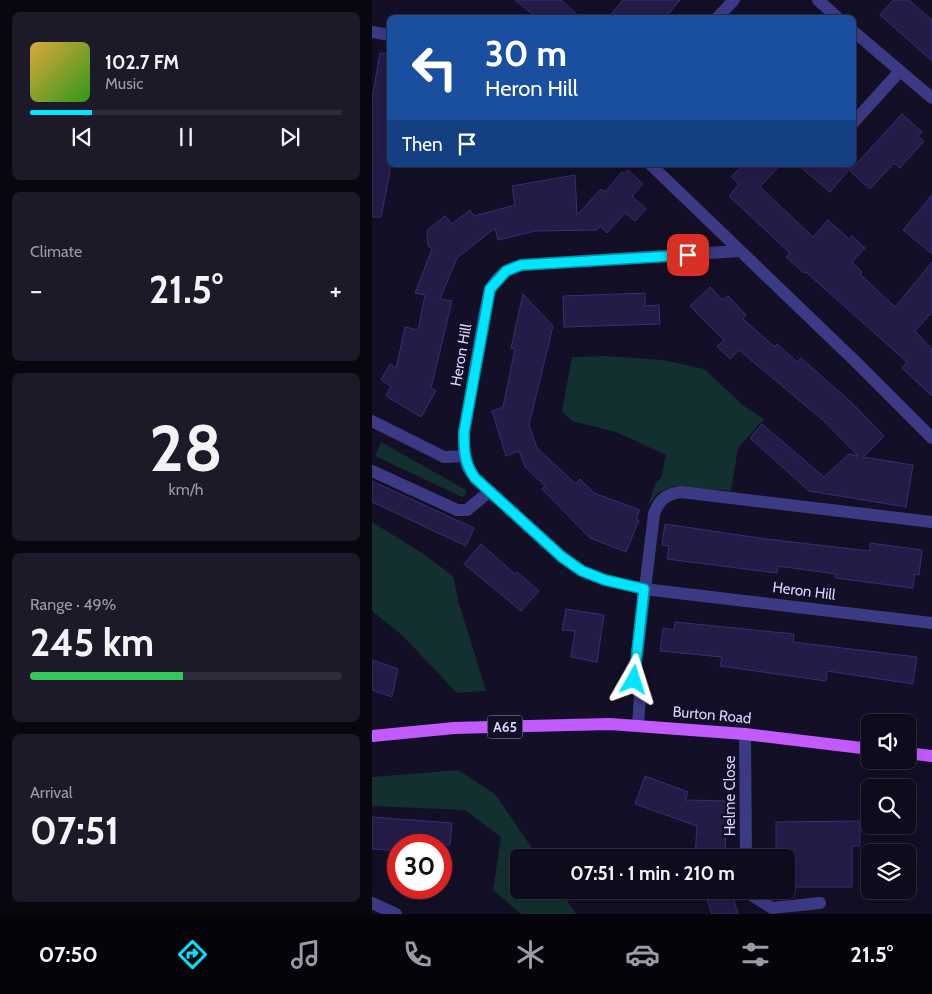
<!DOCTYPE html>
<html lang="en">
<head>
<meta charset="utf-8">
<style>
  :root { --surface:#0e0b1c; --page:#1c1929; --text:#f1f3f6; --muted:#9b9ba3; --line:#2e2b3b; --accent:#00e5ff }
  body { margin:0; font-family:Cabin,sans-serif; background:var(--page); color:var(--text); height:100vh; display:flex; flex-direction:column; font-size:19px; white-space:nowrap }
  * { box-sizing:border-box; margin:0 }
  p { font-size:16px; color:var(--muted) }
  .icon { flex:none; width:28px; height:28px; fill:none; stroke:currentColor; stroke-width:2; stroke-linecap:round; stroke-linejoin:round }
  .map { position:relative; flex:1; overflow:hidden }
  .side { display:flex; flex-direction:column; gap:12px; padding:12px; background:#08060f; width:372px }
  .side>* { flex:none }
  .top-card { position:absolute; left:15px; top:15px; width:469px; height:152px; border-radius:8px; box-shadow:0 5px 20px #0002,0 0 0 1px var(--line); background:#1a4fa0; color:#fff; overflow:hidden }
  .buttons { position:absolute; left:489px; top:714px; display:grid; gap:10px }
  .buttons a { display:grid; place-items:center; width:55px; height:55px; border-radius:8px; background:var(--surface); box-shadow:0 5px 20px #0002,0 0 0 1px var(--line); font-size:25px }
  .speed { position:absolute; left:15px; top:834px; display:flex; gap:10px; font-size:25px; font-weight:700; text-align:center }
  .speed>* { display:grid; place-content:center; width:65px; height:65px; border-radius:50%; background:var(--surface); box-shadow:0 5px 20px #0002,0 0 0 1px var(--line); line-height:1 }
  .speed .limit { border:8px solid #d22; background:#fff; color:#111 }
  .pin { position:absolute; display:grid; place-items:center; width:42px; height:42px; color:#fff; margin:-21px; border-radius:10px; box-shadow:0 2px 8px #0006 }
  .me { position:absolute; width:55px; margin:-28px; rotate:6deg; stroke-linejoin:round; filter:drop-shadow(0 0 4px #0008) }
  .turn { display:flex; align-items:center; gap:18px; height:105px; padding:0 15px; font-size:22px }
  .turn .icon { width:65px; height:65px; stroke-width:2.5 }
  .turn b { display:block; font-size:35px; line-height:42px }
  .then { display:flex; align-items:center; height:48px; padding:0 15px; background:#0003; gap:10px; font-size:19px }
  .big { font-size:38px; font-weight:800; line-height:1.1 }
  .side .tile { flex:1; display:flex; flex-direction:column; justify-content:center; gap:8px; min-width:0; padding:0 18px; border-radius:8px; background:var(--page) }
  .side .dial { align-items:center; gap:0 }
  .dial b { font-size:65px; line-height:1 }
  .song { display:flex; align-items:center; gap:15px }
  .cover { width:60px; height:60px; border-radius:8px; background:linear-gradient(135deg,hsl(40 70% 55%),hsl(110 70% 35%)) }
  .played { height:5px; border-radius:2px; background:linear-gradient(90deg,var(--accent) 20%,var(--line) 20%) }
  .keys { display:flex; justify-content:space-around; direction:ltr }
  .heat { display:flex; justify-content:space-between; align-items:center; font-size:28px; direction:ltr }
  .charge { height:8px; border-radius:4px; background:linear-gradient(90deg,#34c759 49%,var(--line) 0) }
  .trip { position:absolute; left:138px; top:849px; width:285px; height:50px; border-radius:8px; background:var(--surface); box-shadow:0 5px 20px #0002,0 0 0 1px var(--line); font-weight:800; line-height:50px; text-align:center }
  .menu { display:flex; height:80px; justify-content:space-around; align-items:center; background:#06040b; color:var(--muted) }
  .menu .icon { width:35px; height:35px }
  .menu .active { color:var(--accent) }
  .menu b { font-size:22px; color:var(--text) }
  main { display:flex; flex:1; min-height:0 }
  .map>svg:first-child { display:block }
</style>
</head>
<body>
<main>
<section class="side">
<div class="tile">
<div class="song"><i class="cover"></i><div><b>102.7 FM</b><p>Music</p></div></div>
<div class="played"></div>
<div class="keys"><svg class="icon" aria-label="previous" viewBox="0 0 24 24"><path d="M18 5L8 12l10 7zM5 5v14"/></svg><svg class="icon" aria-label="pause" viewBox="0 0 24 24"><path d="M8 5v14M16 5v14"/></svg><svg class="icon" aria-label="next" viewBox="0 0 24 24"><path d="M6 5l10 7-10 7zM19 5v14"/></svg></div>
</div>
<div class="tile"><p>Climate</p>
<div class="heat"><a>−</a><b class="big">21.5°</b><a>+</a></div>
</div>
<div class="tile dial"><b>28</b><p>km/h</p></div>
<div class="tile"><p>Range · 49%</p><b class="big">245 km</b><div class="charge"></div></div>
<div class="tile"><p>Arrival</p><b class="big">07:51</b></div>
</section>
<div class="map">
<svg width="560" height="914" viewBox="0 0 560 914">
  <rect width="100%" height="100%" fill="#130f26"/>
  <g fill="#12302f">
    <polygon points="234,356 291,360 332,369 373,407 392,419 366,448 359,491 302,486 286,493 276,505 284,482 289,478 294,455 244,432 200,421 190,411 200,357"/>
    <polygon points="9,442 94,490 94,494 90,497 3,456"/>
    <polygon points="0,522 50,553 81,576 86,600 114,691 85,693 30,635 0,611"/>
    <polygon points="86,770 123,794 166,857 146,858 146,890 188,890 204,914 149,914 121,890 129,837 93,810 0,806 0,777"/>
  </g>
  <g fill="#241b47" stroke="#3b2d73">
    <polygon points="143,0 189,0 209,18 165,18"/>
    <polygon points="251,0 308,0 293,18 236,18"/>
    <polygon points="521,0 537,0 560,20 560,61 508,15"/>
    <polygon points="8,53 18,54 18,172 9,217 0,217 0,99"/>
    <polygon points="530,114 550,132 546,136 552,141 528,168 522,163 498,189 478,171"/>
    <polygon points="371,165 408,165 388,187 441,237 456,220 477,239 480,236 493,248 480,262 490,272 488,274 523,307 560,262 560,312 543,331 560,349 560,396 530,368 535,362 434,272 432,273 414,257 418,253 357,196 367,184 359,177"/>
    <polygon points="426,165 481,165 458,192"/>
    <polygon points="256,170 271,184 260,196 274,209 263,221 253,213 235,233 228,226 225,230 163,231 126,240 123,228 85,258 68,299 80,301 59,388 64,391 49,417 14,396 19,386 9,380 18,364 24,368 33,327 46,330 53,295 43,293 60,249 56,246 55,230 73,216 80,224 98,210 102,216 143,205 140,186 203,175 205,215 229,189 233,192 250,172 252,174"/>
    <polygon points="560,195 560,254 531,230"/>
    <polygon points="338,287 351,300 356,296 374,315 371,319 403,347 405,344 425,362 429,358 480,403 512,436 491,457 541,465 534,507 437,491 378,438 390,424 452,477 477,454 486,456 452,421 367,350 358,359 345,346 352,340 318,306"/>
    <polygon points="273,293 273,306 287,305 288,324 192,327 191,296"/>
    <polygon points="151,294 181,326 157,425 165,448 204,484 208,479 222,493 268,510 264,520 267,520 254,552 218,538 170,489 173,486 153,467 147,451 134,456 120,411 131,407 143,349 139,348"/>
    <polygon points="0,481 102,528 94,546 0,502"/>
    <polygon points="293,524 394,539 498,551 498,543 550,550 547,575 543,574 541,588 463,578 464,574 406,566 405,573 295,559 297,546 290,545"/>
    <polygon points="109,544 143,574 145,572 167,591 149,611 92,564"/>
    <polygon points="194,609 232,615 225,662 199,657 203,631 190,630"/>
    <polygon points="303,622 422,634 421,642 545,657 541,684 455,671 454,681 348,666 350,657 288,651 291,628 302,630"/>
    <polygon points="0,660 26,669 20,697 0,690"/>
    <polygon points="273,776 316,792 313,800 355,801 353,858 323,858 325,826 263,804"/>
    <polygon points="0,817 80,823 78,845 26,845 26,851 0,849"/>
    <polygon points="488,821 488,846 480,846 480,887 414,887 414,858 404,858 404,822"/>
    <polygon points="332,890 359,890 366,914 340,914"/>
  </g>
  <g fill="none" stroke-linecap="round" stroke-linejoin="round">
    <g stroke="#3d3a85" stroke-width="12">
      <polyline points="446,0 466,18"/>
      <polyline points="345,18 362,0"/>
      <polyline points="481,31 560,98"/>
      <polyline points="0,32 18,35"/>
      <polyline points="481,123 528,71"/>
      <polyline points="279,165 486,364 560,438"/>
      <polyline points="368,251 149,265 134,271 125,279 118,289 113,311 92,432 92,456 96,468 103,478 190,557 210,571 233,580 272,589 560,623"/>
      <polyline points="0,421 72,457 92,456"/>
      <polyline points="0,471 85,510 95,510 118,491"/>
      <path d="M266,725L268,696L262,680L282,514C287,500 294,494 309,492L560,522"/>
      <polyline points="373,734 374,858"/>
      <polyline points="379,890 381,896 400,908 448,903"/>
      <polyline points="0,903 24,914"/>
    </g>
    <g stroke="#c25bff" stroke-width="12">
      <polyline points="0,736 82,728 238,724 373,734 498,749"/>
      <polyline points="535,753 560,756"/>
    </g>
  </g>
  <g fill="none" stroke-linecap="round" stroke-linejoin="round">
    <g stroke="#0095a6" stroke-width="12">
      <path id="route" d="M262,680L272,589L233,580L210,571L190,557L103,478C92,463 92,450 92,432L118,289L134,271L149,265L316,255"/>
    </g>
    <use href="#route" stroke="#00e5ff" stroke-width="9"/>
  </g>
  <g text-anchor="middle" stroke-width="5" stroke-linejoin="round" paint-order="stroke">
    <rect fill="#130f26" stroke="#9e99be" stroke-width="1" x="115.5" y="715.5" width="35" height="23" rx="4"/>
    <g font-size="14" font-weight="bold" fill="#d9d4ff">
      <text x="133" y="732">A65</text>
    </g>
    <g font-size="15" fill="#d9d4ff" stroke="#130f26">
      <text transform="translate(89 355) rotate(-80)" y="5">Heron Hill</text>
      <text transform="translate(432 591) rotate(7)" y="5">Heron Hill</text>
      <text transform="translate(340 715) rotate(5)" y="5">Burton Road</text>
      <text transform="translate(358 796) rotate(-90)" y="5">Helme Close</text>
    </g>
  </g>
</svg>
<div class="buttons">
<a><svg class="icon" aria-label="sound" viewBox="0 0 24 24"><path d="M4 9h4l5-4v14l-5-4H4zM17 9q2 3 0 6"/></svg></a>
<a><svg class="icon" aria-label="search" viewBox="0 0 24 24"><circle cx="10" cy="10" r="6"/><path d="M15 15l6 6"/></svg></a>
<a><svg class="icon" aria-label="layers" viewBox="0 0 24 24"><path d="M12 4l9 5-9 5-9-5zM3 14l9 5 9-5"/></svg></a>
</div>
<div class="speed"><div class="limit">30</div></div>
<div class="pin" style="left:316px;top:255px;background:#d93025"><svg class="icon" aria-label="arrive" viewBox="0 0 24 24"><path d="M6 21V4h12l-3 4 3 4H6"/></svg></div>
<svg class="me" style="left:262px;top:680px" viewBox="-20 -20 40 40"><path d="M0-17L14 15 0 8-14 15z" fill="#00e5ff" stroke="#fff" stroke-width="4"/></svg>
<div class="trip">07:51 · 1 min · 210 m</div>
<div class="top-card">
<div class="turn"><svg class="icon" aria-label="left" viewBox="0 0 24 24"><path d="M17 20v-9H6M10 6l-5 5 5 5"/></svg><div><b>30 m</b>Heron Hill</div></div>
<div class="then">Then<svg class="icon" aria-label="arrive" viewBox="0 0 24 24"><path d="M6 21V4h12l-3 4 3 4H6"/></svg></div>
</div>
</div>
</main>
<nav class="menu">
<b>07:50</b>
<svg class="icon active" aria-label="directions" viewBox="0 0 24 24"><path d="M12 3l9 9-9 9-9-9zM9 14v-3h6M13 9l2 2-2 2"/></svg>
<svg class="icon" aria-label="music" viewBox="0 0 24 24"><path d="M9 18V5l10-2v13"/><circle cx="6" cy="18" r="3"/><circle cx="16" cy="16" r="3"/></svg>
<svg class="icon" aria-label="phone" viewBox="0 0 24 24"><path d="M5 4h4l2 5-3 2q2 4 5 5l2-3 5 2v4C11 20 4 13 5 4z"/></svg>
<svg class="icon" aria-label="climate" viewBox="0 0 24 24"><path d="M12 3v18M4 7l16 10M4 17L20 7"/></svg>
<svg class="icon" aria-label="car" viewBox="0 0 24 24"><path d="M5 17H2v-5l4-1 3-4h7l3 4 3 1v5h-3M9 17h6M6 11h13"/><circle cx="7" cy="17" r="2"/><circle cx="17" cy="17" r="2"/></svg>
<svg class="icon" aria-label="filters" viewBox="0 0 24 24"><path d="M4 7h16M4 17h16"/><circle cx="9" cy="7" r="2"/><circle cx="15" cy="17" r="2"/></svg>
<b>21.5°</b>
</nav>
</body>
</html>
